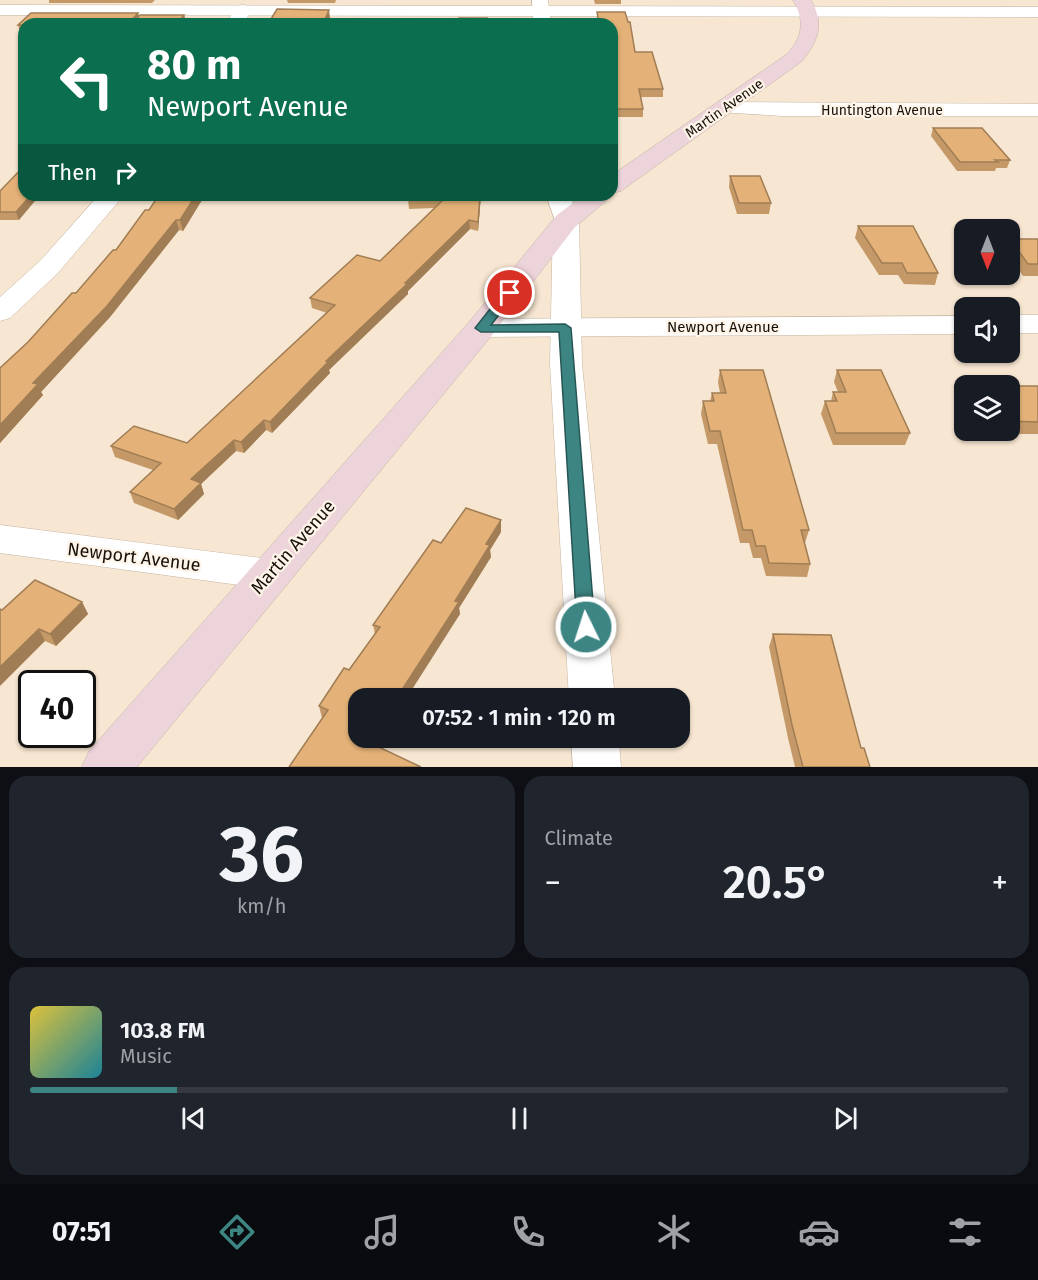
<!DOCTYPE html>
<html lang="en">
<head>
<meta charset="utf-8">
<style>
  :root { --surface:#171b24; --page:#20242c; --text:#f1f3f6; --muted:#9ea1a6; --line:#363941; --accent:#3c8583 }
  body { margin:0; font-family:"Fira Sans",sans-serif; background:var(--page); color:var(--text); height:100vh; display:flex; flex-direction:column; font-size:22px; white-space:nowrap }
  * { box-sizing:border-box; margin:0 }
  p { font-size:20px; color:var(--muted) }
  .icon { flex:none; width:33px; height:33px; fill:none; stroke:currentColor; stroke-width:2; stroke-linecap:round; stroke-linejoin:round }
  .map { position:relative; height:767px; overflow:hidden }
  .side { display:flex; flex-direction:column; gap:9px; padding:9px; background:#0d0f14; flex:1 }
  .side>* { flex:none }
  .banner { position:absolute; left:18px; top:18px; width:600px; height:183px; border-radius:18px; box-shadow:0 2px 4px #0004; background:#0b6e4f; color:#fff; overflow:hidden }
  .needle { width:39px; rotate:180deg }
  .buttons { position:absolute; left:954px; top:219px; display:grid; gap:12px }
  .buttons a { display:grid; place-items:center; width:66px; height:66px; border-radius:12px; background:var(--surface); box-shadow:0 2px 4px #0004; font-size:30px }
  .speed { position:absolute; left:18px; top:670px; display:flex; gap:12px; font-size:30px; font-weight:700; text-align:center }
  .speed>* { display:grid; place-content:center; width:78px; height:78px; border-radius:50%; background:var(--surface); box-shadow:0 2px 4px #0004; line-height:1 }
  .speed .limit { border:3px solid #111; border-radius:9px; background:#fff; color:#111 }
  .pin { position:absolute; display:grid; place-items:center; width:51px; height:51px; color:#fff; margin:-26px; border:3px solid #fff; border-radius:50%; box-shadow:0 2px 6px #0007 }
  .me { position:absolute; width:66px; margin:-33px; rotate:356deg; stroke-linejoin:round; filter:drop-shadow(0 0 4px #0008) }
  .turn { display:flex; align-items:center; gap:21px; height:126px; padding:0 30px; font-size:27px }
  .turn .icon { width:78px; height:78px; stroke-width:2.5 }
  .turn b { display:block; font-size:42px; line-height:51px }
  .then { display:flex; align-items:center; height:57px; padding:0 30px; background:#0003; gap:12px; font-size:22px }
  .big { font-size:45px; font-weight:600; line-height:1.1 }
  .side .card { flex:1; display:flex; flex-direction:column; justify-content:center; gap:9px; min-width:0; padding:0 21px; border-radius:18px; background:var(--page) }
  .side .dial { align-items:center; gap:0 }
  .dial b { font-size:78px; line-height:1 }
  .song { display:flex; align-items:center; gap:18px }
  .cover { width:72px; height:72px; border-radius:9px; background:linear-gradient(135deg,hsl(50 70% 55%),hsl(190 70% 35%)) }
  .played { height:6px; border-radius:3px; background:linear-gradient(90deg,var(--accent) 15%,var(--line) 15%) }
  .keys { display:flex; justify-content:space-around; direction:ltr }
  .heat { display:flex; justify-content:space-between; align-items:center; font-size:33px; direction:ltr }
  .side .tiles { flex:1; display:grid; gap:9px; grid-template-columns:1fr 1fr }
  .card:last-child { grid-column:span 2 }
  .trip { position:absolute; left:348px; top:688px; width:342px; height:60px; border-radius:18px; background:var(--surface); box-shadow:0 2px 4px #0004; font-weight:600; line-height:60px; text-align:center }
  .tab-bar { display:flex; height:96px; justify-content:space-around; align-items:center; background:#090b0e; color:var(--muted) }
  .tab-bar .icon { width:42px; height:42px }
  .tab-bar .selected { color:var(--accent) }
  .tab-bar b { font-size:27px; color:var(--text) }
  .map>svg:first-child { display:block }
</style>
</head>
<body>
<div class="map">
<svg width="1038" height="767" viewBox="0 0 1038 767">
  <rect width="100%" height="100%" fill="#f7e6d1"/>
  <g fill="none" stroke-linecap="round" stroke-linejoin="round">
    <g stroke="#c6b5a2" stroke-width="1">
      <g id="minor">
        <polygon points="532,0 548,0 551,24 533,24"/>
        <polygon points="244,5 252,10 243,24 225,24 238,6"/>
        <polygon points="725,102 1038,104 1038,116 783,116 718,112 715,108 718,104"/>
        <polygon points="99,195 124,195 58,273 10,318 0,321 0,297 40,261"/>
        <polygon points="546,195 570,195 579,221 575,226 566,229 557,226"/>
        <rect x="1010" y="315" width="28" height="18"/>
        <polygon points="964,316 964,334 481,337 471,334 466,328 471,322 481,319"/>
        <polygon points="0,525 269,559 283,563 289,574 283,585 269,589 0,553"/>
      </g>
    </g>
    <g stroke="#c6b5a2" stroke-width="1">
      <g id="tertiary">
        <polygon points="0,5 1038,7 1038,17 0,15"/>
        <polygon points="566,213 575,215 579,221 582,364 615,699 569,699 550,364 553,221 557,215"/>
        <polygon points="571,738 619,738 621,767 573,767"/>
      </g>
    </g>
    <g stroke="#c6b5a2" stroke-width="1">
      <g id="secondary">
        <path d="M793,0H811C825,24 818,42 801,62L621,191L612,193V175L787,54C803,37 805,20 793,0Z"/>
        <polygon points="584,195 613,195 575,227 492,335 137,767 82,767 89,751 470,321 557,215"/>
      </g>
    </g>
    <use href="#minor" fill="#fff" fill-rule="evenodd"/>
    <use href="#tertiary" fill="#fff" fill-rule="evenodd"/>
    <use href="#secondary" fill="#edd3da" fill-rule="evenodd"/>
  </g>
  <g fill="#c49967">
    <polygon points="49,0 155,0 152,3 49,3"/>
    <polygon points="287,0 336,0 335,3 288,3"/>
    <polygon points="594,0 621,0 621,4 595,4"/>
    <polygon points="597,12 625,12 628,22 630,22 635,52 652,52 663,89 663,97 641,97 643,109 643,117 613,117 612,24 598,24"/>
    <polygon points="31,13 138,13 139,16 140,15 184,15 186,21 185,24 24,24 24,29 19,29 18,25"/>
    <polygon points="933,128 1010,160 1007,168 996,168 995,171 957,171 931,136"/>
    <polygon points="24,166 19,220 0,220 0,191"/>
    <polygon points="730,176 771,203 769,214 737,214 729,187"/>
    <polygon points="205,195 183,231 179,230 110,317 41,392 43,395 0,443 0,368 28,342 76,293 116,250 149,210"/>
    <polygon points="481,195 478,231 470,229 408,291 408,294 329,370 330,373 272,433 266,430 244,453 236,451 201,484 204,494 178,520 134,503 130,492 153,470 115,457 111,446 187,443 327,313 312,308 310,298 380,261 434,208 409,209 408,199"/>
    <polygon points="858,226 938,273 935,285 904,284 898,275 879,275 855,238"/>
    <polygon points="1010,239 1038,239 1038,276 1023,276 1010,257"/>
    <polygon points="720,370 809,530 805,543 810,564 807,577 766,576 761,558 753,558 749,543 740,543 717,444 708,444 701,414 703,401 710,401 712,393 720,393 718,382"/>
    <polygon points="837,370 910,433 905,445 833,445 821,414 825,401 831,401 833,392 838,392 834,382"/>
    <polygon points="960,385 964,386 964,416 955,397"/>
    <polygon points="1010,386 1038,386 1038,434 999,434 997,430 1010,430"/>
    <polygon points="501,520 501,532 490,550 491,557 459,608 460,614 358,738 381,738 376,746 289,767 322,718 319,706 349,670 375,634 373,625 441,543"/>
    <polygon points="82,602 88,614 56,646 45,641 2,610"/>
    <polygon points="773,634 861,748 870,767 795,767 788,738 769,647"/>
  </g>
  <g fill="#a07d54">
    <polygon points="329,10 330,18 327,24 323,24"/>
    <polygon points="138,13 139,18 133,24 128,24"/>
    <polygon points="184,15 186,21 185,24 180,24 180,20"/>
    <polygon points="31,195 40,195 19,220 16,212"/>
    <polygon points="196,195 205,195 183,231 180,220"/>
    <polygon points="480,195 481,195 478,231 478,222"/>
    <polygon points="176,220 179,230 110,317 41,392 43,395 0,443 0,425 33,383"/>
    <polygon points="469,220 470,229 408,291 408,294 329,370 330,373 272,433 270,422 326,361"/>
    <polygon points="264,420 266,430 244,453 241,442"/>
    <polygon points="234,440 236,451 201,484 204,494 178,520 174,509 191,479"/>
    <polygon points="501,520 501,532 490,550 491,557 459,608 460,614 406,699 396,699 455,601 486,544"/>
    <polygon points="82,602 88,614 56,646 50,634"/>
    <polygon points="39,629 45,641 0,686 0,667"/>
    <polygon points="371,738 381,738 370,754 368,742"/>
  </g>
  <g fill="#e4b278" stroke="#a07d54" stroke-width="1.5">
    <polygon points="277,9 329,10 323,24 268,24"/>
    <polygon points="597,12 625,12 628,22 630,22 635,52 652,52 663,89 639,89 643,109 613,109 612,103 612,24 599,24"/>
    <polygon points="31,13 138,13 128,24 18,25"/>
    <polygon points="140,15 184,15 180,20 184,20 180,24 131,24"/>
    <polygon points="459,18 487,18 487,24 458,24"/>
    <polygon points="933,128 982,128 1010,160 995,160 998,162 960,162"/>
    <polygon points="24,166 24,195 31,195 16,212 0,212 0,191"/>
    <polygon points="730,176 760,176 771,203 739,203"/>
    <polygon points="159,195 196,195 180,220 176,220 107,306 33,383 38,384 0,425 0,368 28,342 72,293 76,293 113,250 116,250 145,210 149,210"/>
    <polygon points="409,195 480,195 478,222 469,220 405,283 407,284 326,361 328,362 270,422 264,420 241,442 234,440 191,479 201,483 174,509 130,492 161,463 111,446 134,426 187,443 335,305 310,298 357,255 380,261 444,199 408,199"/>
    <polygon points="858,226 913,226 938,273 907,273 902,263 882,263"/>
    <polygon points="1010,239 1038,239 1038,264 1028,264"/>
    <polygon points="720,370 763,370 809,530 801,530 810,564 769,563 765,546 756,546 752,530 743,530 720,431 710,431 703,401 714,401 712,393 726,393"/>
    <polygon points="837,370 881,370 910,433 836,433 825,401 837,401 833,392 846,392"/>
    <polygon points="960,385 1000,386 964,386 964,394"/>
    <polygon points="1010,386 1038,386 1038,422 1010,421"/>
    <polygon points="466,508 501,520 486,544 490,545 455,601 459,602 396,699 358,699 358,738 371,738 368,742 421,767 289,767 328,710 319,706 344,668 349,670 380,627 373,625 433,540 441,543"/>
    <polygon points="35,580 82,602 50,634 39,629 0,667 0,609 2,610"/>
    <polygon points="773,634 831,635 861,748 864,748 870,767 803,767 792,725"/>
  </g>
  <polygon fill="#3c8583" stroke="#275655" stroke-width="1.5" points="510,289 516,293 491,325 565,324 571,328 595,627 593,632 586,635 580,632 577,627 559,332 481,332 475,328 505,290"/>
  <g text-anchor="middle" stroke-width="4.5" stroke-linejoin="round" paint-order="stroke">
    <g font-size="14" fill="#17110a" stroke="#fef4e8">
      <text transform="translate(724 108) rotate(-35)" y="5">Martin Avenue</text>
      <text x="882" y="115">Huntington Avenue</text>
    </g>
    <g font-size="15" fill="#17110a" stroke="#fef4e8">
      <text x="723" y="332">Newport Avenue</text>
    </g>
    <g font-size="18" fill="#17110a" stroke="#fef4e8">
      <text transform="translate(293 547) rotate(-49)" y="6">Martin Avenue</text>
      <text transform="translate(134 557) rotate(7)" y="6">Newport Avenue</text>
    </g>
  </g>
</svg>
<div class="buttons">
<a><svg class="needle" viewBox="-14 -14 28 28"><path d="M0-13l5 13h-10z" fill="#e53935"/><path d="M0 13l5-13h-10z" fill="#9ea1a6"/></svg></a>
<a><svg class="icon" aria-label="sound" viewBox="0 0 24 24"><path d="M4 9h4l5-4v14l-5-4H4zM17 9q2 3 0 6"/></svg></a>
<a><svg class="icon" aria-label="layers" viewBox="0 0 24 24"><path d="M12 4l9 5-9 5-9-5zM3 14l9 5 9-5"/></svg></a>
</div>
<div class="speed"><div class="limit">40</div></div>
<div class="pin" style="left:510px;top:293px;background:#d93025"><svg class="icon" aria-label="arrive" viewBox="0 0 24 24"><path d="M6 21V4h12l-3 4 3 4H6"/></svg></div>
<svg class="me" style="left:586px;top:627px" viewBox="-20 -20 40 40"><circle r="17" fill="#3c8583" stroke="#fff" stroke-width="3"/><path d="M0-11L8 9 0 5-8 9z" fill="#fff"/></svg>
<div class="trip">07:52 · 1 min · 120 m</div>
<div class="banner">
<div class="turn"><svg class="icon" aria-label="left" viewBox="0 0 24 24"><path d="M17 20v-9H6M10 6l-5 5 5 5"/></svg><div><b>80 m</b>Newport Avenue</div></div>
<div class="then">Then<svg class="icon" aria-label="right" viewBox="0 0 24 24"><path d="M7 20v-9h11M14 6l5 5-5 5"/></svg></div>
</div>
</div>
<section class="side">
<div class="tiles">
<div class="card dial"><b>36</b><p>km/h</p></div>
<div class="card"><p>Climate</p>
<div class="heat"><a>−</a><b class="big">20.5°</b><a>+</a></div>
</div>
<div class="card">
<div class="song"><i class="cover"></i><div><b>103.8 FM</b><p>Music</p></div></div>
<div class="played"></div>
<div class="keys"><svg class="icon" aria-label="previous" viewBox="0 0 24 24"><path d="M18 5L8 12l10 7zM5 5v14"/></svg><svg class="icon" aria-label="pause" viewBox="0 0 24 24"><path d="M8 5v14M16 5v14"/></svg><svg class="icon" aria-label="next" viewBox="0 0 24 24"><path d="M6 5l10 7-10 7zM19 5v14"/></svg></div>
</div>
</div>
</section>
<nav class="tab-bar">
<b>07:51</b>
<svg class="icon selected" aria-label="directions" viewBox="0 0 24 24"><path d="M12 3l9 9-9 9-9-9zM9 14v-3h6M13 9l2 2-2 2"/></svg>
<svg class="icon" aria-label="music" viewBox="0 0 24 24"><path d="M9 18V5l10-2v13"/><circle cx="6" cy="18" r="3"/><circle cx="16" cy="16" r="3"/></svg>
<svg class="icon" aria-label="phone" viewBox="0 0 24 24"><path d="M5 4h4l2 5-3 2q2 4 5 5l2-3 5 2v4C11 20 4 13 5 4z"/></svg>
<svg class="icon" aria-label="climate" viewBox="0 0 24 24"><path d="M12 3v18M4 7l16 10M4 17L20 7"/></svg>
<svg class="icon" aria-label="car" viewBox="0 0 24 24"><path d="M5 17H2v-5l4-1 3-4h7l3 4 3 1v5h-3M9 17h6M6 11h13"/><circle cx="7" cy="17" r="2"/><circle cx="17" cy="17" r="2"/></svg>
<svg class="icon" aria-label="filters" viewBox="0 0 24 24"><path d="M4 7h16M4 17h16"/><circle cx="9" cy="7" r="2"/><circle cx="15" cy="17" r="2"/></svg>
</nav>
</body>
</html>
